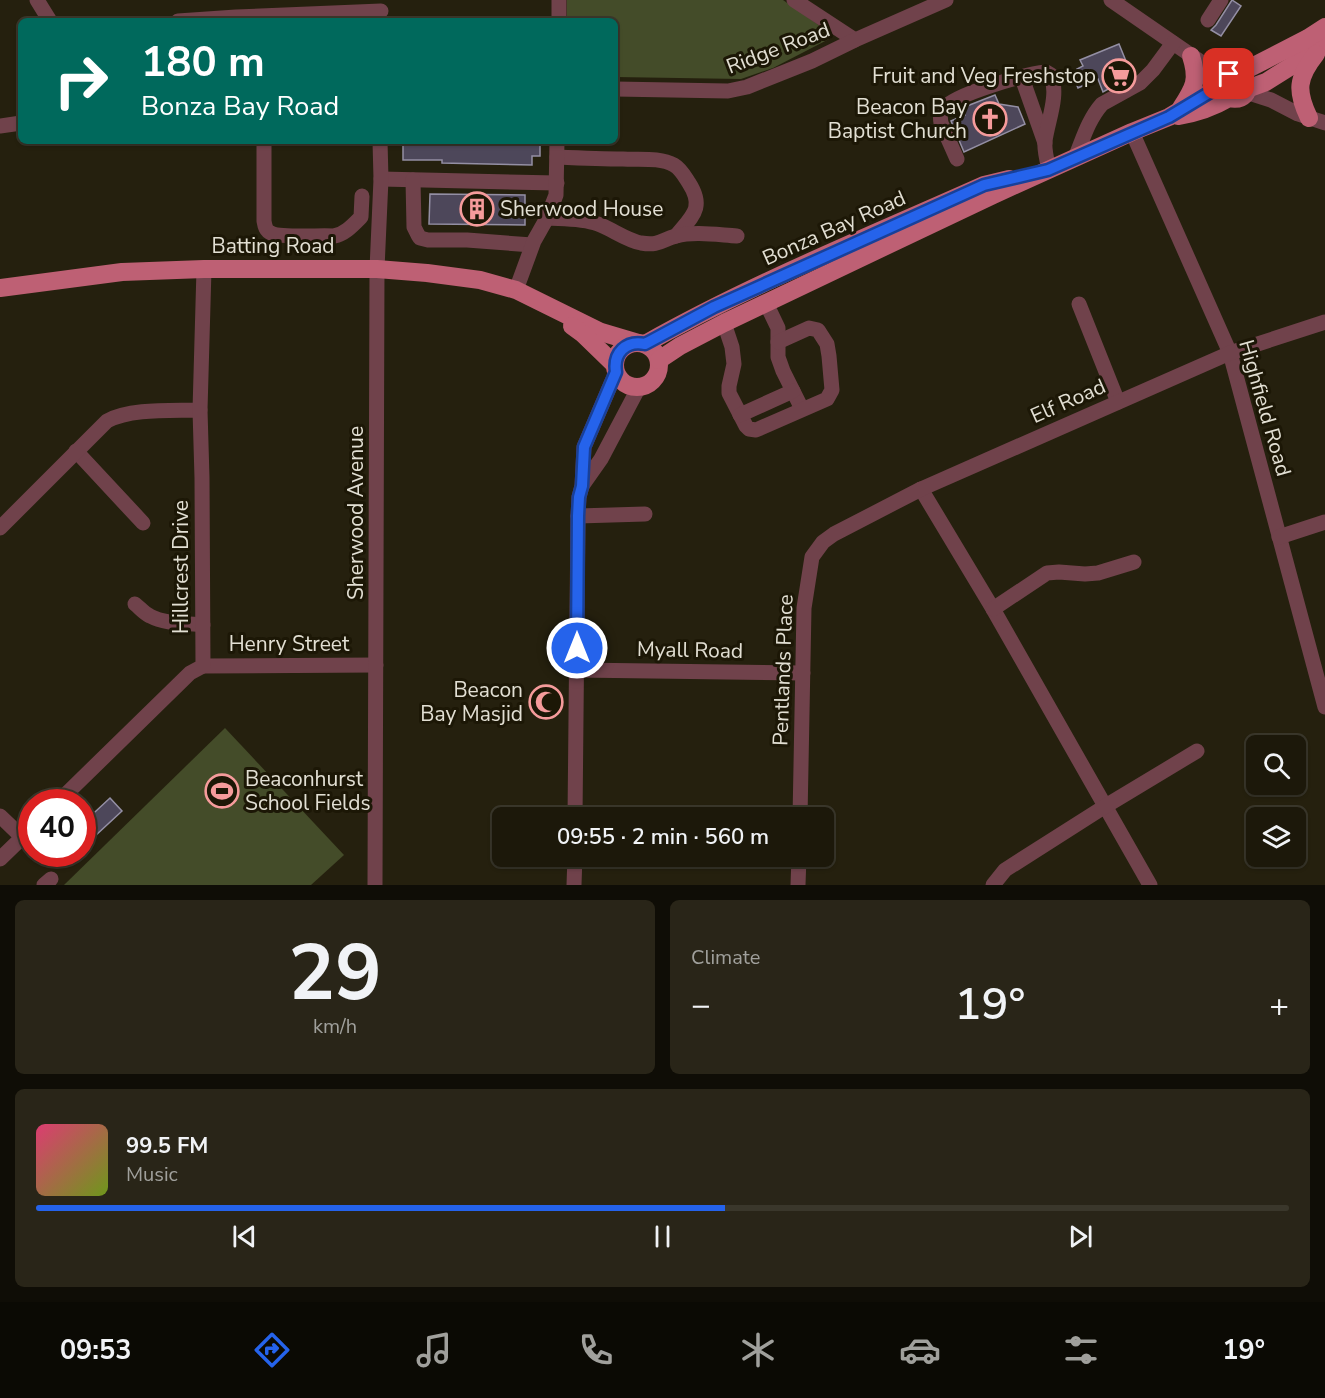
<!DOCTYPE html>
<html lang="en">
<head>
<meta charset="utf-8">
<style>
  :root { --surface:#1c180a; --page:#292518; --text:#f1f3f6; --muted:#a0a09c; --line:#3a372b; --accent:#2563eb }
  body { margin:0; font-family:"Nunito Sans",sans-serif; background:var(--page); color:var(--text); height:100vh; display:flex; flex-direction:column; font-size:22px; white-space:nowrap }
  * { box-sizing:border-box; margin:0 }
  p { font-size:20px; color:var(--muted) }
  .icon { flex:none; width:33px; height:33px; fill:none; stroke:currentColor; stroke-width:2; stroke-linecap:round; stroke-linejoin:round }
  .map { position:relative; height:885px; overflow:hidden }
  .details { display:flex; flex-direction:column; gap:15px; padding:15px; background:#0f0d06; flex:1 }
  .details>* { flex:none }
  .hud { position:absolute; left:18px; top:18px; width:600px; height:126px; border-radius:9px; box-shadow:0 2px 4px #0004,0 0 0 2px var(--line); background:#00695c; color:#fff; overflow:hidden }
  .controls { position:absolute; left:1246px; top:735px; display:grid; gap:12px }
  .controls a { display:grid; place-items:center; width:60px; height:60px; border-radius:9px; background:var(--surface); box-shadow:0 2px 4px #0004,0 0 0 2px var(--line); font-size:30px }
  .speed { position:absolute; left:18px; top:789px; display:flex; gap:12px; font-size:30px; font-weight:700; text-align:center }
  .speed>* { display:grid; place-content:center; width:78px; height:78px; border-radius:50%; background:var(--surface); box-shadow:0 2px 4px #0004,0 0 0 2px var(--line); line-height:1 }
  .speed .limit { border:9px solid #d22; background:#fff; color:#111 }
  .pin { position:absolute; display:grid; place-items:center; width:51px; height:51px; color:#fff; margin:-26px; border-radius:12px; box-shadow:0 3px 9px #0006 }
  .me { position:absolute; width:66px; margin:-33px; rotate:0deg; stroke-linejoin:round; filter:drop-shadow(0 0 4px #0008) }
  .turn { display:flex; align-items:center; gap:21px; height:126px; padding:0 24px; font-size:27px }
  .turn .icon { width:78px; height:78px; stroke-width:2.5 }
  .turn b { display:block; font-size:42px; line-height:51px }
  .big { font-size:45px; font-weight:600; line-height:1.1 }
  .details .widget { flex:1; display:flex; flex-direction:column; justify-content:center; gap:9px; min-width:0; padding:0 21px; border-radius:9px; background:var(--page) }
  .details .dial { align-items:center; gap:0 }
  .dial b { font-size:78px; line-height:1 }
  .song { display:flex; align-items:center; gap:18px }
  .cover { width:72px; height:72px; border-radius:9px; background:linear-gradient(135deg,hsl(340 70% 55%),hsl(80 70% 35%)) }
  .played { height:6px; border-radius:3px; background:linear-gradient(90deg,var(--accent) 55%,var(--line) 55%) }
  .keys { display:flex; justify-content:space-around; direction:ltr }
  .heat { display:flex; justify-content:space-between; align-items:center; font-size:33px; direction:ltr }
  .details .tiles { flex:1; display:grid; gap:15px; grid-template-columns:1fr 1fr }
  .widget:last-child { grid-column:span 2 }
  .trip { position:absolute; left:492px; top:807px; width:342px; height:60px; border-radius:9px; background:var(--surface); box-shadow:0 2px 4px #0004,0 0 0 2px var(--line); font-weight:600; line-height:60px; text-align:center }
  .tabs { display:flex; height:96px; justify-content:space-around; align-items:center; background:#0b0a04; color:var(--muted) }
  .tabs .icon { width:42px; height:42px }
  .tabs .selected { color:var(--accent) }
  .tabs b { font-size:27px; color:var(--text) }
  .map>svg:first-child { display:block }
</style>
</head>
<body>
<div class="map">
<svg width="1325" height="885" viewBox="0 0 1325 885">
  <rect width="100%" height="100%" fill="#25200e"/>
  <g fill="#444c29">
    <polygon points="567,0 783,0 830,33 831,38 773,68 741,79 615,77 615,21 567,21"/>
    <polygon points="225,728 344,855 311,885 64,885"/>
  </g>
  <g fill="#4d475a" stroke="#948fa4" stroke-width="1.5">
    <polygon points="1232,0 1241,6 1221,36 1211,30 1216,25"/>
    <polygon points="1119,44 1132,76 1103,92 1098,79 1078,88 1072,74 1078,71 1077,69 1083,66 1080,60"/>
    <polygon points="995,95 999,104 1018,107 1025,124 964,152 951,121 965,115 962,108"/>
    <polygon points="403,141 540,141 540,156 532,156 532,165 442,163 442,160 403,160"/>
    <polygon points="430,194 525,195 525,225 429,224"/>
    <polygon points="110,798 122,811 82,848 82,824"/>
  </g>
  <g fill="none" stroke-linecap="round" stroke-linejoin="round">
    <g stroke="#70424b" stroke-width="15">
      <polyline points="37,0 50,21"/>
      <polyline points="794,0 855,40"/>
      <polyline points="1111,0 1211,69 1223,80"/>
      <polyline points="1208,20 1221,0"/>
      <polyline points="178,21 236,17 381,11"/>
      <polyline points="559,21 559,0"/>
      <polyline points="1022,78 1045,143"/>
      <polyline points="615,89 728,91 747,87 812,61 855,40 946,0"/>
      <polyline points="1246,92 1271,100 1298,114 1325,123"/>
      <polyline points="0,126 21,123"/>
      <polyline points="1132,132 1230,353 1325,707"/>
      <path d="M264,141V221C265,227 266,231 271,233C280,238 321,235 334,236C345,234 353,225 361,217L362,196"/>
      <path d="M557,157C579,158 601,159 623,159C639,160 660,157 674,165C681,169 685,177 689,183C705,208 692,216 676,236"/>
      <path d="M1075,158C1083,139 1088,120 1102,104L1140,83L1153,70L1173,43"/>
      <path d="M957,159L941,123C940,117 940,114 943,109C955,94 1025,74 1046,72L1051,75C1059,95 1048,120 1045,141C1044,150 1047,161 1049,169"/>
      <polyline points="381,179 557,183"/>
      <polyline points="413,180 414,227 418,235 420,238 428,240 467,240 532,245"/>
      <path d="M547,218C564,219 582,218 598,224C612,229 626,240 641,243C660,246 661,240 676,236C694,231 719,235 737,236"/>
      <polyline points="516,290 534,241 547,218 556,195 557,141"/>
      <polyline points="766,303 778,328 778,357 783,371 802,409"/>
      <polyline points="1079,304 1118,402"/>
      <polyline points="724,323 732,347 734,364 729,386 729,393 746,426 749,429 756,430 827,399 832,390 829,356 827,344 818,330 809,328 778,342"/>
      <polyline points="740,415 793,391"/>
      <polyline points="76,451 143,523"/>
      <polyline points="582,486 601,459 639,387"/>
      <polyline points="921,489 993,609 1150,885"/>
      <polyline points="578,516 645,514"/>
      <path d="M0,528L107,421C131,408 172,411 200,410"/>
      <polyline points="1279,537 1325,522"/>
      <path d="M135,604C140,608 144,613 150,616C165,624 185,623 203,625"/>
      <polyline points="993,609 1047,573 1059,572 1085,574 1098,573 1134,562"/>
      <polyline points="203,666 376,665"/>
      <polyline points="577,670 803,673"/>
      <polyline points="58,802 190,673 203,666 202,478 200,410 204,269"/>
      <polyline points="0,816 22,837"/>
      <polyline points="575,818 578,516 579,497 582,486 584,447 616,372"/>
      <polyline points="800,818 804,608 812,557 823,542 834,534 921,489 1230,353 1325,322"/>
      <polyline points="0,859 32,828"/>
      <polyline points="44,885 51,879"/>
      <polyline points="375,885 377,269 381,179 380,141"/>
      <polyline points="574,885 575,856"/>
      <polyline points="798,885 799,856"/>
      <polyline points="993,885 1005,870 1104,807 1197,751"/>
    </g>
    <g stroke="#be6074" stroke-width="18">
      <polyline points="1247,89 1266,82 1325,45"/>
      <path d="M1181,108C1194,88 1199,80 1191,56"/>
      <path d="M1178,116C1198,113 1212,108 1229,98C1248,103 1255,83 1238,74"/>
      <path d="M1309,118C1296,91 1297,78 1316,54"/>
      <polyline points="0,288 122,272 204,269 377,269 427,273 480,280 516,290 601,332 638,343"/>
      <polyline points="572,326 583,334 615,365"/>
      <circle cx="637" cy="365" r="22"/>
      <path d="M645,344C753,283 870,236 984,185L1009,179"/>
      <path d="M659,360L680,346L724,323L993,195L1132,132L1169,117L1222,85C1224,76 1229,73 1238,74L1308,38L1325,27"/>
    </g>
  </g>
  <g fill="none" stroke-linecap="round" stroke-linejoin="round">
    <g stroke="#184099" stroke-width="15">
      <path id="route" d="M577,648L578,516L579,497L582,486L584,447L616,372C613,353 626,340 645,344L714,307L984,185L1048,170L1169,117L1222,85L1223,80L1229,74"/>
    </g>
    <use href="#route" stroke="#2563eb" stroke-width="10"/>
  </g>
  <defs>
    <g id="supermarket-ring" transform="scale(1.725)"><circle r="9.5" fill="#1c1706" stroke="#f59b9b" stroke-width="1.5"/><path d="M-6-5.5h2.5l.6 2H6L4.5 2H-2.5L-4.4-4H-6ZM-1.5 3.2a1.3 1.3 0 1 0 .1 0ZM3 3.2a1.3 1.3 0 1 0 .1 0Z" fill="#f59b9b"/></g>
    <g id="church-ring" transform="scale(1.725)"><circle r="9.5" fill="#1c1706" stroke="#f59b9b" stroke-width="1.5"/><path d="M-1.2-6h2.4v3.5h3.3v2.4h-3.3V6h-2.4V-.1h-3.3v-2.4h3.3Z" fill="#f59b9b"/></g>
    <g id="building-ring" transform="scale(1.725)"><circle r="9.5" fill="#1c1706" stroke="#f59b9b" stroke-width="1.5"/><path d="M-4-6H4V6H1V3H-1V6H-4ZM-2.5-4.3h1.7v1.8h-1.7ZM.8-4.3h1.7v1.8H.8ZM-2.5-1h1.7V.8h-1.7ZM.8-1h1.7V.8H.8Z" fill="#f59b9b"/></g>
    <g id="mosque-ring" transform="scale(1.725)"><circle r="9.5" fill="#1c1706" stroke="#f59b9b" stroke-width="1.5"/><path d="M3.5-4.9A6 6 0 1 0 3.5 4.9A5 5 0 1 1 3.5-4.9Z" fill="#f59b9b"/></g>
    <g id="stadium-ring" transform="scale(1.725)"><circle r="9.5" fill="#1c1706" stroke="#f59b9b" stroke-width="1.5"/><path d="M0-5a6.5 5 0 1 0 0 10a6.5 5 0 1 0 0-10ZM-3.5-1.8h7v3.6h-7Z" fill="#f59b9b"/></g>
  </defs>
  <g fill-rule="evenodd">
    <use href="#supermarket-ring" x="1119" y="76"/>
    <use href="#church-ring" x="990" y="119"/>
    <use href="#building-ring" x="477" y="209"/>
    <use href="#mosque-ring" x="546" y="702"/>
    <use href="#stadium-ring" x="222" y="791"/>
  </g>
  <g text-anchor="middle" stroke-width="6" stroke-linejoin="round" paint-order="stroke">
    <g font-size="21" fill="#e2dfd3" stroke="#1c1706">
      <text transform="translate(778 48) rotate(-21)" y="7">Ridge Road</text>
      <text transform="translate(834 228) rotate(-24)" y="7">Bonza Bay Road</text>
      <text x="273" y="253">Batting Road</text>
      <text transform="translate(1068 401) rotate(-24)" y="7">Elf Road</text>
      <text transform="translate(1265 408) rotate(74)" y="7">Highfield Road</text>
      <text transform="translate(356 513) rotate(-90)" y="7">Sherwood Avenue</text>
      <text transform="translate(181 567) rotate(-90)" y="7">Hillcrest Drive</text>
      <text x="289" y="651">Henry Street</text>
      <text transform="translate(690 650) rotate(1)" y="7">Myall Road</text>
      <text transform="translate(783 670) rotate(-88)" y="7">Pentlands Place</text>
    </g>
    <g font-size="21" fill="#e2dfd3" stroke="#1c1706" text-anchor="end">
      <text x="1096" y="83">Fruit and Veg Freshstop</text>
      <text x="967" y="114">Beacon Bay<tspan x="967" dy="24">Baptist Church</tspan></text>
      <text x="500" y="216" text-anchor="start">Sherwood House</text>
      <text x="523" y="697">Beacon<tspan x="523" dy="24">Bay Masjid</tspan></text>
      <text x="245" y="786" text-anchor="start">Beaconhurst<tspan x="245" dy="24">School Fields</tspan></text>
    </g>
  </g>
</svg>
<div class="controls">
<a><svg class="icon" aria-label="search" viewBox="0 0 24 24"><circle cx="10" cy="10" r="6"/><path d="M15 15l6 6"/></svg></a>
<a><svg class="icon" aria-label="layers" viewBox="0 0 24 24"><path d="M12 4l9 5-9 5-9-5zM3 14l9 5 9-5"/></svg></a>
</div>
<div class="speed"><div class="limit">40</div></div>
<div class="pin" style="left:1229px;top:74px;background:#d93025"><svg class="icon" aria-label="arrive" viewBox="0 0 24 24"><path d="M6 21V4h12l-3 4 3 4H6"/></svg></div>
<svg class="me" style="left:577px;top:648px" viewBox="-20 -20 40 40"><circle r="17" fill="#2563eb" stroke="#fff" stroke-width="3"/><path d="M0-11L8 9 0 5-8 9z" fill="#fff"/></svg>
<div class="trip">09:55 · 2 min · 560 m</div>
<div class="hud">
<div class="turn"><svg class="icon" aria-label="right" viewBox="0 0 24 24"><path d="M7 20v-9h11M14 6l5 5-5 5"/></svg><div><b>180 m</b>Bonza Bay Road</div></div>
</div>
</div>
<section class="details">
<div class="tiles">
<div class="widget dial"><b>29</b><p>km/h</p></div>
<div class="widget"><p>Climate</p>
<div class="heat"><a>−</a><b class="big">19°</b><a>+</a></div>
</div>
<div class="widget">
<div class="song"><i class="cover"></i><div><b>99.5 FM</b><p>Music</p></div></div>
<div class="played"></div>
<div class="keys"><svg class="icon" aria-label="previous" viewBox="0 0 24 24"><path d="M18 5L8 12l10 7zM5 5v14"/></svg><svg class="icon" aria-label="pause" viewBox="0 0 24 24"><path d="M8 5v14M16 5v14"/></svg><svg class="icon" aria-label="next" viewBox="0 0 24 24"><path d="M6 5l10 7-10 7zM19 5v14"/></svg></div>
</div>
</div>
</section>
<nav class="tabs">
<b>09:53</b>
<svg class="icon selected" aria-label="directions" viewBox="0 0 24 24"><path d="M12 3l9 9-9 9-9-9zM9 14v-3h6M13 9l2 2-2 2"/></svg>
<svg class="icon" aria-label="music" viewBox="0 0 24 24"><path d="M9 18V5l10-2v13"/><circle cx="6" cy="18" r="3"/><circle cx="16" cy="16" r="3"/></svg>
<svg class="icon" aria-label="phone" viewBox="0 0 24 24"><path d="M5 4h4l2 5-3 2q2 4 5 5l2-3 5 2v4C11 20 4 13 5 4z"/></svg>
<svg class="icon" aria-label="climate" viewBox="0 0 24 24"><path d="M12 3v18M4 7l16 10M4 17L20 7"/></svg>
<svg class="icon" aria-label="car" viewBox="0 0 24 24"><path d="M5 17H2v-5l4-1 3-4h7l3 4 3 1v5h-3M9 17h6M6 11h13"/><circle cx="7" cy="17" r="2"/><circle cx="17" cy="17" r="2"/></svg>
<svg class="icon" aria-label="filters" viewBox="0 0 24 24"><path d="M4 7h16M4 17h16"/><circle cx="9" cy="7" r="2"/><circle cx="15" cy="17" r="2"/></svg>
<b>19°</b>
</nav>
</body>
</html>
